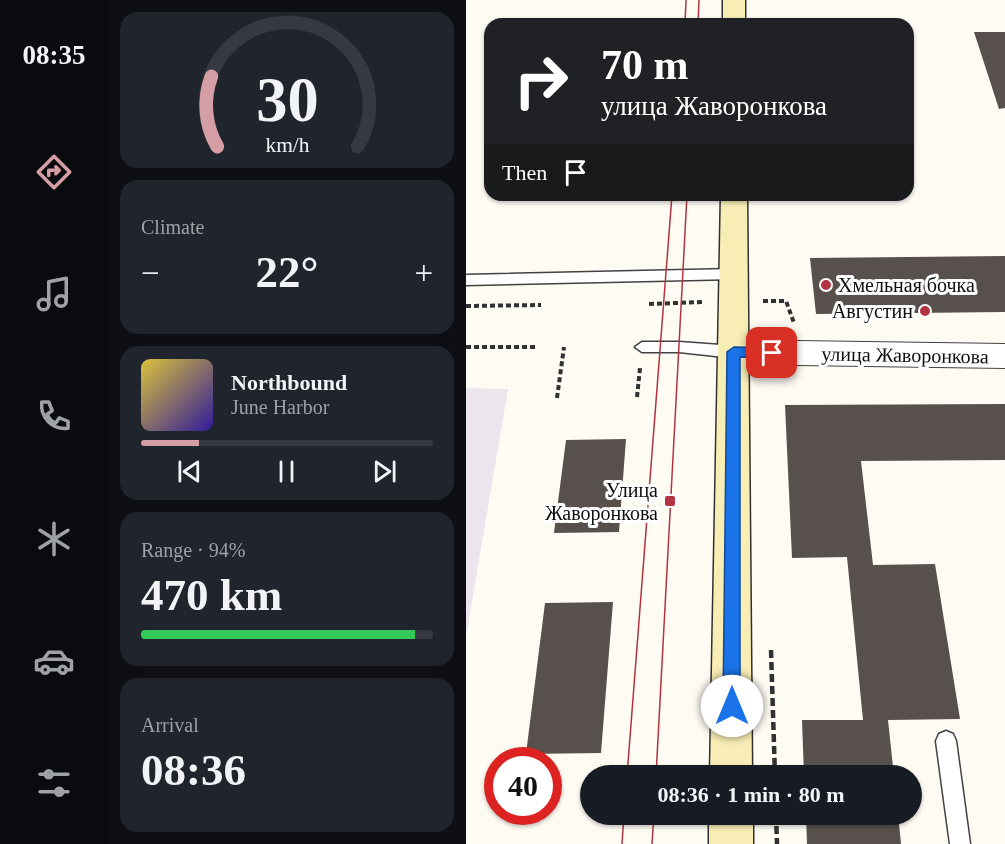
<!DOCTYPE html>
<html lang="en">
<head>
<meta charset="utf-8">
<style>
  :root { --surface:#171b24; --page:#20242c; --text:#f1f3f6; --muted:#9ea1a6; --line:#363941; --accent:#d59da4 }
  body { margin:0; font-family:"Times New Roman",serif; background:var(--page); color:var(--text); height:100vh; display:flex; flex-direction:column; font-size:22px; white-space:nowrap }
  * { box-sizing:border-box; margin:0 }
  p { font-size:20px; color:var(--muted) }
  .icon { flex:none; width:33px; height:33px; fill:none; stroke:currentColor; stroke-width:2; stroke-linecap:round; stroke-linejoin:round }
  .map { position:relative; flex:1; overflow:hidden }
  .sheet { display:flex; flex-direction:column; gap:12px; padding:12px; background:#0d0f14; width:358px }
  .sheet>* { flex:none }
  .banner { position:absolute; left:18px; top:18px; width:430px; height:183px; border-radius:18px; box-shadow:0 2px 4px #0004; background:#202124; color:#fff; overflow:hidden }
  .speed { position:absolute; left:18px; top:747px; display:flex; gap:12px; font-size:30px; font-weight:700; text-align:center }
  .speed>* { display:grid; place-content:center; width:78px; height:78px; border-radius:50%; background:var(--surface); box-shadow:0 2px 4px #0004; line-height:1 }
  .speed .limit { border:9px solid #d22; background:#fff; color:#111 }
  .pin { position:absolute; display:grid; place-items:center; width:51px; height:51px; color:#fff; margin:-26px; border-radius:12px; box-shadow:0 3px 9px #0006 }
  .me { position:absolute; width:66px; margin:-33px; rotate:0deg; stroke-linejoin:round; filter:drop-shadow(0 0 4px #0008) }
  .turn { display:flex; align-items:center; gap:21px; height:126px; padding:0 18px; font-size:27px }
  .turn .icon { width:78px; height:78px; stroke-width:2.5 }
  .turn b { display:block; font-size:42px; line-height:51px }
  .then { display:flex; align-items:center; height:57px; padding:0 18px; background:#0003; gap:12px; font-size:22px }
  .big { font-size:45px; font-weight:600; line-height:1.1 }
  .sheet .card { flex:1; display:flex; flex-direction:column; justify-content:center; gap:9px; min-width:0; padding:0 21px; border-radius:18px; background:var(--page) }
  .sheet .dial { align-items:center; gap:0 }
  .dial svg { height:156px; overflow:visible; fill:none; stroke:var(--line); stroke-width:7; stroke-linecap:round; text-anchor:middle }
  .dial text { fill:var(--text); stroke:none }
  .song { display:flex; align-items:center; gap:18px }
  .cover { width:72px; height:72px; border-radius:9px; background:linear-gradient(135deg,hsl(50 70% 55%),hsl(250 70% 35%)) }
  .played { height:6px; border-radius:3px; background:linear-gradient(90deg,var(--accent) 20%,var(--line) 20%) }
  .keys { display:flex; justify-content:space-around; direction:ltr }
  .heat { display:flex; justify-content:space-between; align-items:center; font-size:33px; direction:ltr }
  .charge { height:9px; border-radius:4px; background:linear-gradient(90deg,#34c759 94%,var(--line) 0) }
  .trip { position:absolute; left:114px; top:765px; width:342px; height:60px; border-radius:30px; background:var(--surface); box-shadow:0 2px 4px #0004; font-weight:600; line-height:60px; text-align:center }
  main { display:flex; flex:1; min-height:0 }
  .dock { display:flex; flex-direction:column; width:108px; justify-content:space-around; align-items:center; background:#090b0e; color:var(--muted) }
  .dock .icon { width:42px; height:42px }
  .dock .on { color:var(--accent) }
  .dock b { font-size:27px; color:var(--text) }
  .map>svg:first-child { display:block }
</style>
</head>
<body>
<main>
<nav class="dock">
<b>08:35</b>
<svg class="icon on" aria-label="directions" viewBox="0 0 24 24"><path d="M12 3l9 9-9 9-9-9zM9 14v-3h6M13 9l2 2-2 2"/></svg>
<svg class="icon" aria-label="music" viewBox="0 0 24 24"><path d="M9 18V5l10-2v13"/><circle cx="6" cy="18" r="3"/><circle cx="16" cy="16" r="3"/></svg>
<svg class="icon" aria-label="phone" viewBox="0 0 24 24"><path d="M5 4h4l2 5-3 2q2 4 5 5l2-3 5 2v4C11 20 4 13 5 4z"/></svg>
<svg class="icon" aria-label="climate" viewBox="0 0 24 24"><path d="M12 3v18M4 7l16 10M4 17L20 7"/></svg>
<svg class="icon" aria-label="car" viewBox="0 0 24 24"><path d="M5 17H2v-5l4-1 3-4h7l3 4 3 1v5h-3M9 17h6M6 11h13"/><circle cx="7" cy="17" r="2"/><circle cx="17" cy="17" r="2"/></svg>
<svg class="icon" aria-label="filters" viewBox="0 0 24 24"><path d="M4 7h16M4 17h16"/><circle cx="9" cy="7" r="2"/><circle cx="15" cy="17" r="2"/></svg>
</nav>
<section class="sheet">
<div class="card dial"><svg viewBox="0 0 100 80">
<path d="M14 69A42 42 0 1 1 86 69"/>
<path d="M14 69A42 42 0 0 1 11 33" stroke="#d59da4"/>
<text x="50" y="56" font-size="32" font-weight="700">30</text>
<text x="50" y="72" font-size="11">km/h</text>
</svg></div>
<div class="card"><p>Climate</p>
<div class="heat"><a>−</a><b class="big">22°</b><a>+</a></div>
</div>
<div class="card">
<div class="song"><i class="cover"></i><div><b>Northbound</b><p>June Harbor</p></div></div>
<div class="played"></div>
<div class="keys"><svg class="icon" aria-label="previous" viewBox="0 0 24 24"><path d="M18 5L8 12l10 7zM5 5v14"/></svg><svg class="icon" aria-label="pause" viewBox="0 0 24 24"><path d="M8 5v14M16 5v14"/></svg><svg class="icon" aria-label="next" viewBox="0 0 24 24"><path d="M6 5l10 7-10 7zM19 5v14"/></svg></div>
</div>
<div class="card"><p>Range · 94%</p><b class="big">470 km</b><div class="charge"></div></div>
<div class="card"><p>Arrival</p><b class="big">08:36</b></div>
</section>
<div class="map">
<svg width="539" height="844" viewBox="0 0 539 844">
  <rect width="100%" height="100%" fill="#fefbf3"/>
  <polygon fill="#ece5ed" points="0,388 42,389 0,637"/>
  <g fill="#57504d">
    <polygon points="508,32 539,32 539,108 533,109"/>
    <polygon points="539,256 539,312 350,314 344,258"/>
    <polygon points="539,404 539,460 395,461 407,565 469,564 494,719 422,720 428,776 338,776 336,720 397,720 381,557 326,558 319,405"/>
    <polygon points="160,439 153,532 88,533 100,440"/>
    <polygon points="147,602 135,753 60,754 79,603"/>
    <polygon points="340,814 432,814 435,844 341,844"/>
  </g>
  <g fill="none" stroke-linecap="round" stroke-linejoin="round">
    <g stroke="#424242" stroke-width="3">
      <g id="lane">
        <polygon points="268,269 275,274 268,279 0,285 0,275"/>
        <polygon points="176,342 213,342 268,346 275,352 268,358 213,352 176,352 169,347"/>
        <polygon points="480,731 487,734 490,741 504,844 484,844 470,741 473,734"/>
      </g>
    </g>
    <g stroke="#424242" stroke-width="2">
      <polygon id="street" points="268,340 539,344 539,368 268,364 258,360 253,352 258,344"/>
    </g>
    <g stroke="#313131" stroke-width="3">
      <g id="secondary">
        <rect x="257" y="0" width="22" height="24"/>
        <polygon points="255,195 281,195 286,776 244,776"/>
        <rect x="243" y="814" width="44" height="30"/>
      </g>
    </g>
    <g stroke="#313131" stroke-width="4" stroke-dasharray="5 3" stroke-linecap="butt">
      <polyline points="297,301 320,301 328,323"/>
      <polyline points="183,304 236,302"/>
      <polyline points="0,306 75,305"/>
      <polyline points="0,347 69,347"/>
      <polyline points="171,397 174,368"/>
      <polyline points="91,398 98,347"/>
    </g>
    <g stroke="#313131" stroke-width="4.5" stroke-dasharray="8 4" stroke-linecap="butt">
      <polyline points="305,650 309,776"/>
      <polyline points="310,814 311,844"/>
    </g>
    <use href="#lane" fill="#fff" fill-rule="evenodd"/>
    <use href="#street" fill="#fff" fill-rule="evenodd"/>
    <use href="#secondary" fill="#f7edb5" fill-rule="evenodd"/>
    <g stroke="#b23440" stroke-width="1.5">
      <polyline points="219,24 220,0"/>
      <polyline points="232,24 233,0"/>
      <polyline points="161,776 206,195"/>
      <polyline points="190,776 221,195"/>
      <polyline points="156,844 158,814"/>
      <polyline points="186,844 188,814"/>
    </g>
  </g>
  <polygon fill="#1a73e8" stroke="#114b97" stroke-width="1.5" points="268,347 306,348 313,353 306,358 274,357 274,706 272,712 266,715 260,712 257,706 261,352"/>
  <g fill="#b23440" stroke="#fff" stroke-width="2">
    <circle cx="360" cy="285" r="6"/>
    <circle cx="459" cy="311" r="6"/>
    <rect x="198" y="495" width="12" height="12" rx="3"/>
  </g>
  <g text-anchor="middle" stroke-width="6" stroke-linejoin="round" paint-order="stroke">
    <g font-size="20" fill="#0f0f0f" stroke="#fff" text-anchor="end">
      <text x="372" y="292" text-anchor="start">Хмельная бочка</text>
      <text x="447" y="318">Августин</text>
      <text x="192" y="497">Улица<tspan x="192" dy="23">Жаворонкова</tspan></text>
    </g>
    <g font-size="20" fill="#0f0f0f" stroke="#fff">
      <text transform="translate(439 355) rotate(1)" y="7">улица Жаворонкова</text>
    </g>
  </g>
</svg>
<div class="speed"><div class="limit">40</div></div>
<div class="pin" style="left:306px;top:353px;background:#d93025"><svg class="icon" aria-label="arrive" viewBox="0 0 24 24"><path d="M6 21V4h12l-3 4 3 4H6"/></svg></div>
<svg class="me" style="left:266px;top:706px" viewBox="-20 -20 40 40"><circle r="19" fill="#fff"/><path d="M0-13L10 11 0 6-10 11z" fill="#1a73e8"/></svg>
<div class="trip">08:36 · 1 min · 80 m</div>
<div class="banner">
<div class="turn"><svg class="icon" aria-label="right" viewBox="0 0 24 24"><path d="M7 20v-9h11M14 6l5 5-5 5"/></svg><div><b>70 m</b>улица Жаворонкова</div></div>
<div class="then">Then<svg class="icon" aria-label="arrive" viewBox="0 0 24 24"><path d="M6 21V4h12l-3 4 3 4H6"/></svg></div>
</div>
</div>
</main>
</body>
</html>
